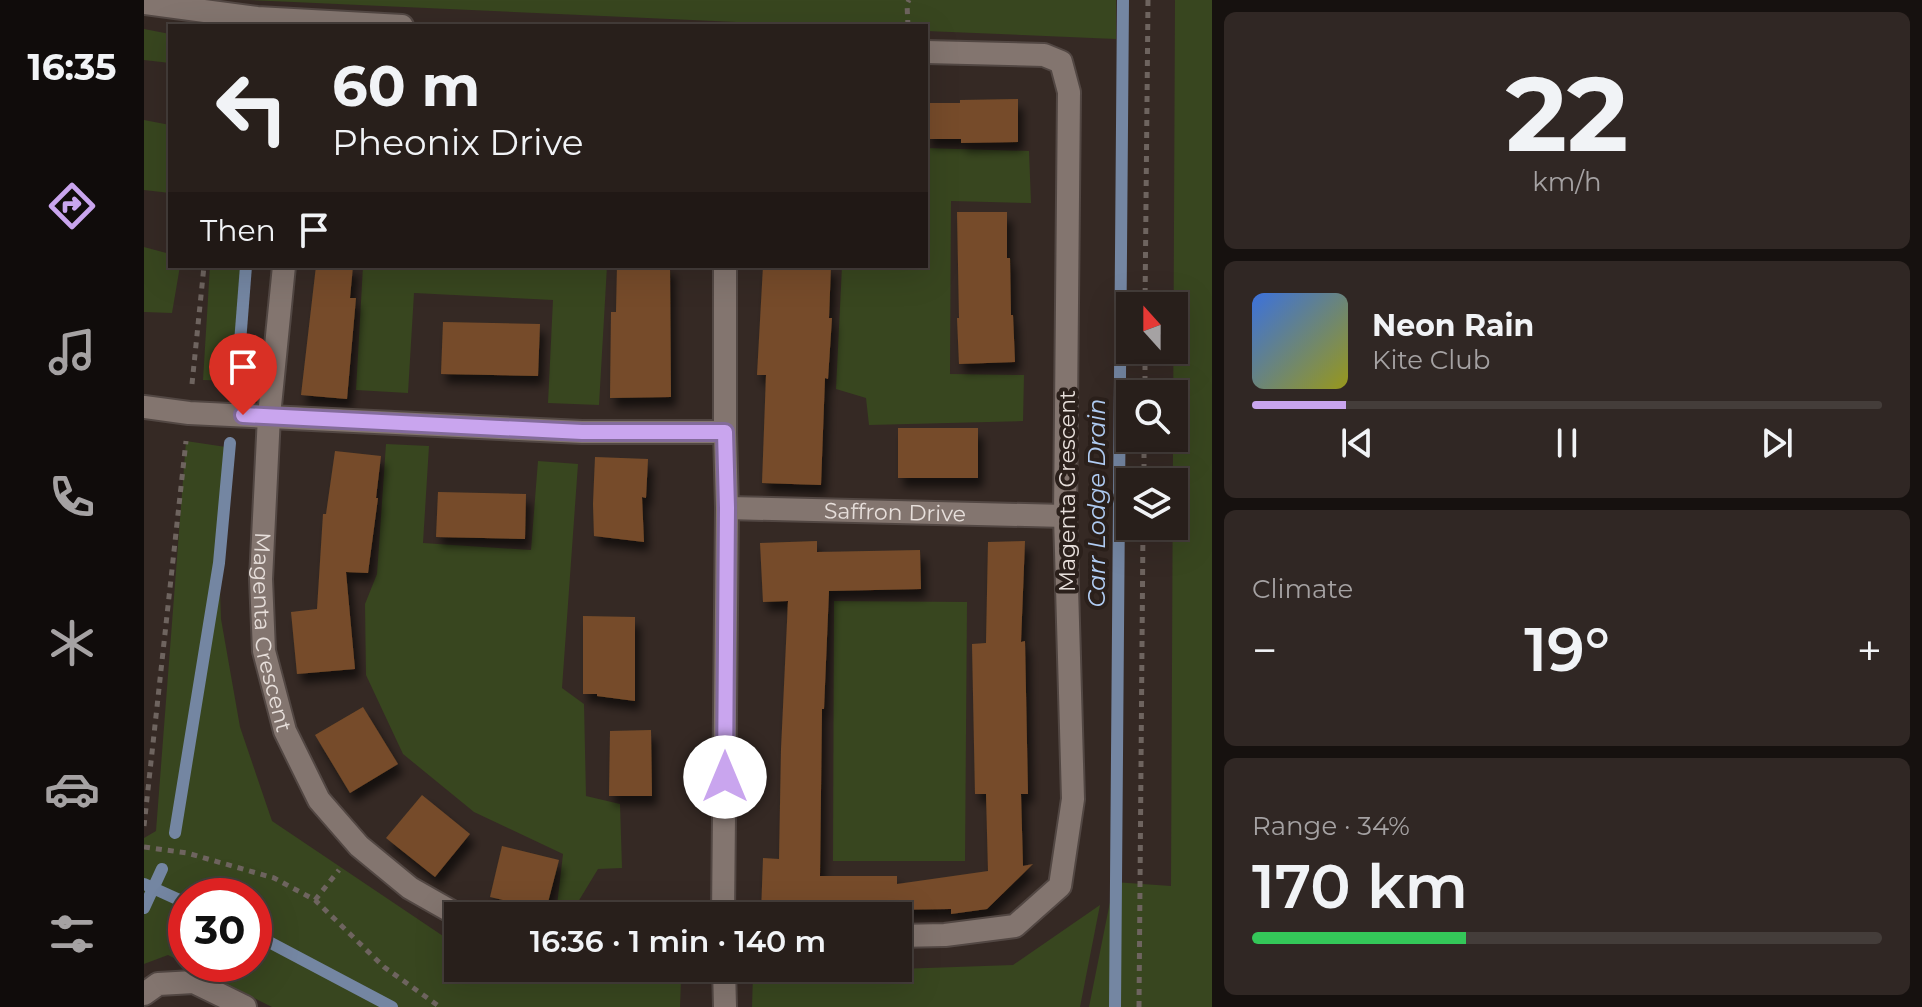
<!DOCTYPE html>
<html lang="en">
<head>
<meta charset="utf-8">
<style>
  :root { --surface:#281f1b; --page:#302724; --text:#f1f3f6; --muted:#a5a2a3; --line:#443d3a; --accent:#c9a5ee }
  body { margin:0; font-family:Montserrat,sans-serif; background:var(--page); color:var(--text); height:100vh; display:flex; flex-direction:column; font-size:30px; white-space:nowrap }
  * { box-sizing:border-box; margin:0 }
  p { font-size:26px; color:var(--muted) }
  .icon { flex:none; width:44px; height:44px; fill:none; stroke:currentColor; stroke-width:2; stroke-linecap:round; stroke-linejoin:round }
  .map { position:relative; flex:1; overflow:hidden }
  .side { display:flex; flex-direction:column; gap:12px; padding:12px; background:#16110f; width:710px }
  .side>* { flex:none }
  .guide { position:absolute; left:24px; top:24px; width:760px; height:244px; border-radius:0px; box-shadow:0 8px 32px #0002,0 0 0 2px var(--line); background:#281f1b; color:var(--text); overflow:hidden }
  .needle { width:52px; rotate:339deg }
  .buttons { position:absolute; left:972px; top:292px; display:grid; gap:16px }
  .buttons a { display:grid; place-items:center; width:72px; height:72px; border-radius:0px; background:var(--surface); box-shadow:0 8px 32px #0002,0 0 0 2px var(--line); font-size:40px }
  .speed { position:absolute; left:24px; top:878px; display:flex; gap:16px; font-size:40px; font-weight:700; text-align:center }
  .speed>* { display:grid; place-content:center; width:104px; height:104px; border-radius:50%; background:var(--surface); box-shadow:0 8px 32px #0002,0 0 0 2px var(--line); line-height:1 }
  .speed .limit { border:12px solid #d22; background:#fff; color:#111 }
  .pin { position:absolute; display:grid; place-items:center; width:68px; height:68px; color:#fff; margin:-82px -34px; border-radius:50% 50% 50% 0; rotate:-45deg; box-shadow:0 0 8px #0007 }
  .pin .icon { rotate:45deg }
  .me { position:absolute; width:88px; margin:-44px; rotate:0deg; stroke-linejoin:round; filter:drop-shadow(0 0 6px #0008) }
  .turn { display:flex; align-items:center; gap:28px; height:168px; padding:0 32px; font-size:36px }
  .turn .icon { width:104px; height:104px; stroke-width:2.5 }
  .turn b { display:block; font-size:56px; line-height:68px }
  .then { display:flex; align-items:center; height:76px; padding:0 32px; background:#0003; gap:16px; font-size:30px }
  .big { font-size:60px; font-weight:600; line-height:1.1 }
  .side .card { flex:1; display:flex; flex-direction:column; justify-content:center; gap:12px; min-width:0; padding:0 28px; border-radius:12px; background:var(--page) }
  .side .dial { align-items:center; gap:0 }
  .dial b { font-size:104px; line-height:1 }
  .song { display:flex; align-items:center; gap:24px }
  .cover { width:96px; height:96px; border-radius:12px; background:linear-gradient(135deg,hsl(220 70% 55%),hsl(60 70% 35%)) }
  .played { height:8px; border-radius:4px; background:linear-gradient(90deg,var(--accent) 15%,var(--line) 15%) }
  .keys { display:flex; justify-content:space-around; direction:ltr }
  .heat { display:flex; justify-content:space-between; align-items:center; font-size:44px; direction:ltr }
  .charge { height:12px; border-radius:6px; background:linear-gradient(90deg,#34c759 34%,var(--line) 0) }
  .trip { position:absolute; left:300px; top:902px; width:468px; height:80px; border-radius:0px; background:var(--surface); box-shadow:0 8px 32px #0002,0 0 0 2px var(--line); font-weight:600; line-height:80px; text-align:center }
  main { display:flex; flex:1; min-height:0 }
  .menu { display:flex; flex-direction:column; width:144px; justify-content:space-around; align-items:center; background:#100c0b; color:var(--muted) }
  .menu .icon { width:56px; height:56px }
  .menu .current { color:var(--accent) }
  .menu b { font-size:36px; color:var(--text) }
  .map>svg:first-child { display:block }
</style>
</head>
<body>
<main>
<nav class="menu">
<b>16:35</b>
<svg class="icon current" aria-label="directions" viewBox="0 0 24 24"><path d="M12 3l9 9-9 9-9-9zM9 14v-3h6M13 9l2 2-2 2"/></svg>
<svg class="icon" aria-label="music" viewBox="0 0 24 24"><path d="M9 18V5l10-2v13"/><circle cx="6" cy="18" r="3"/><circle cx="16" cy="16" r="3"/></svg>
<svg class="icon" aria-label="phone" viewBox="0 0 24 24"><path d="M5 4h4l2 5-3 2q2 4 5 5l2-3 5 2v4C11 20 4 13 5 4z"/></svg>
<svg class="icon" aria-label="climate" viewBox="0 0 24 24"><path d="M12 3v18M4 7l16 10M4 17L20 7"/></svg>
<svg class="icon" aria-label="car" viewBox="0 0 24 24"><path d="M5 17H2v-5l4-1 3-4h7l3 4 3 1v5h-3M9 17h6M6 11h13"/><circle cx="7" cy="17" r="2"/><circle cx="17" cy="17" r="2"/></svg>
<svg class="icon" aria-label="filters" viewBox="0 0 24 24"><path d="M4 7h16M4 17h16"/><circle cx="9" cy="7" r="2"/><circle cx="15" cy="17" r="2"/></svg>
</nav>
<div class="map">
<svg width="1068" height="1007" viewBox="0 0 1068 1007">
  <defs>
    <filter id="shadow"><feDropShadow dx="5" dy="9" stdDeviation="4" flood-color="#0009"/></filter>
  </defs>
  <rect width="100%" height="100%" fill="#352924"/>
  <g fill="#38461f" fill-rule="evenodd">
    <polygon points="105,0 972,0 972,39 782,31 782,26 679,26"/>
    <polygon points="1031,0 1068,0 1068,1007 945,1007 970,882 1027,886"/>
    <polygon points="0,29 26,34 26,63 0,60"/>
    <polygon points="0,120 26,125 26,193 0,190"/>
    <polygon points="782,148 885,151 887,203 807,201 806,374 880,375 879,421 725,425 722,398 692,389 698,266 782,266"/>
    <polygon points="0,247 26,254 26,266 36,266 28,313 0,312"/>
    <polygon points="66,266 102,266 93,381 59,380"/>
    <polygon points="219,266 463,266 455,405 404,403 409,300 270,293 264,393 212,390"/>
    <path d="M42,441L82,447L75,563L77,619L96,727L128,821L302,938L314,942V968H427L537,979L536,1007H128L24,955L0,964V838L12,831ZM42,896H110V964H42Z"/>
    <polygon points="242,444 285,446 279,543 387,550 394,461 434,464 418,688 440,704 442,796 476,804 478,868 454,869 434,902 413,905 419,854 330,812 259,754 222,675 221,604 233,574"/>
    <polygon points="690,601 823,602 821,861 689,861"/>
    <polygon points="956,905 936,1007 608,1007 609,974 869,965"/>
  </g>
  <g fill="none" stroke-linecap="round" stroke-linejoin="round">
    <g stroke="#7486a2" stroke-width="12">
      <polyline points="93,381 102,266"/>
      <polyline points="31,833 75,563 86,443"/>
      <polyline points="0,884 42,903"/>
      <polyline points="0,908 18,869"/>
      <polyline points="110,934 248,1007"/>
      <polyline points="971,1007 979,0"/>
    </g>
  </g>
  <g fill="#764c29" filter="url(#shadow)">
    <polygon points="874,99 874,142 817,143 817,139 782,139 782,103 816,103 816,100"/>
    <polygon points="813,212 863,212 863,258 866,258 867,315 869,315 871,362 815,364 813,318 815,318"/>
    <polygon points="172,266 209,266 206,298 212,298 203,399 157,395"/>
    <polygon points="473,266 526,266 527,397 466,398 467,312 472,312"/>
    <polygon points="619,266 687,266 685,318 688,318 684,379 681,378 677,485 618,483 622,375 613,375"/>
    <polygon points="299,322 396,324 394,376 297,374"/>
    <rect x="754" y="428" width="80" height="50"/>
    <polygon points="191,451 237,456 232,498 234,498 224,573 202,572 211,669 153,674 147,612 173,609 179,514 182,514"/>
    <polygon points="451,457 504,459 502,498 498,497 500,542 450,536 449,504"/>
    <polygon points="294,492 382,494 381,539 292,537"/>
    <polygon points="673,541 673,552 776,550 777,589 685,591 680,709 678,709 676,876 753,876 753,884 844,871 842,794 831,794 828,644 842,643 844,542 881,541 877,642 881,641 884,794 877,794 879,866 889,864 843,909 807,914 807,909 670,911 670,915 617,913 619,858 635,859 637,749 644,601 619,602 616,543"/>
    <polygon points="439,616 491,617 491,701 453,696 453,694 439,694"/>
    <polygon points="219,707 254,764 206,793 171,735"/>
    <polygon points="507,730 508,796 465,796 466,731"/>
    <polygon points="278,795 326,834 291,877 242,838"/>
    <polygon points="358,846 415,860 402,910 346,897"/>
  </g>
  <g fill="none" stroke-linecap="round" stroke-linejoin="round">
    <g stroke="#524743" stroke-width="26">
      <g id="minor">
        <polyline points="0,3 113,18 258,26"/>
        <path id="s1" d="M140,266L125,416L117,579L120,651L141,731L175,800L215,846L266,888L310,913L322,916"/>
        <polyline points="0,407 45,413 438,432 581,432"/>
        <path id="s2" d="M583,508L921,516"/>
        <polyline points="579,916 583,508 581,432 581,266"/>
        <polyline points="754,936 801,935 871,926 916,886 929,799 921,516 925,92 917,62 900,55 782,52"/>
        <polyline points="580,968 581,1007"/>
        <polyline points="0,994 14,984 50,982 101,1007"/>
      </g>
    </g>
    <g stroke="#6e645f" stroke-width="5" stroke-dasharray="6 6" stroke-linecap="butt">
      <polyline points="764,26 763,4 765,0"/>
      <polyline points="1001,306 1004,0"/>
      <polyline points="48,384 60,266"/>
      <polyline points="1001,394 1001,350"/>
      <polyline points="1000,482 1000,438"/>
      <polyline points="0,826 42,441"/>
      <polyline points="0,847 43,853 130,878 171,900 240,967 296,1007"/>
      <polyline points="171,900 195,870"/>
      <polyline points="995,1007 999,526"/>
    </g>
    <use href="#minor" stroke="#83756f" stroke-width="22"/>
  </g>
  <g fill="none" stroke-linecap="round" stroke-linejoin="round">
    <g stroke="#836b9b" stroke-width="20">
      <polyline id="route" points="99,415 438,432 581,432 583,508 581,777"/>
    </g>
    <use href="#route" stroke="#c9a5ee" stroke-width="14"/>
  </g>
  <g text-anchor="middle" stroke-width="8" stroke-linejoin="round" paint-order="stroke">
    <g font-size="22" fill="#e7dfdb" stroke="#2b201b">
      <text transform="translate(923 491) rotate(-90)" y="8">Magenta Crescent</text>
      <text dy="8" stroke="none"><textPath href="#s2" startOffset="168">Saffron Drive</textPath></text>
      <text dy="8" stroke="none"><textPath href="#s1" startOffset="368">Magenta Crescent</textPath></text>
    </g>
    <g font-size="24" font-style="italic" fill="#b2cef5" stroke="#2b201b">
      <text transform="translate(953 503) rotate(-90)" y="8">Carr Lodge Drain</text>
    </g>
  </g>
</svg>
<div class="buttons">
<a><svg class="needle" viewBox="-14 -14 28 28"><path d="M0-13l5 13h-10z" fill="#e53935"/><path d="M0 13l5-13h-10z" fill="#a5a2a3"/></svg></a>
<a><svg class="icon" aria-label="search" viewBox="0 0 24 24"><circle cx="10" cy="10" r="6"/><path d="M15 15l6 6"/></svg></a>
<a><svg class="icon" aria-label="layers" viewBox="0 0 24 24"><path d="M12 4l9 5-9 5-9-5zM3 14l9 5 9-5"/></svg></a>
</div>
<div class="speed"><div class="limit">30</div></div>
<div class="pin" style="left:99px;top:415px;background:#d93025"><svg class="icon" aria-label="arrive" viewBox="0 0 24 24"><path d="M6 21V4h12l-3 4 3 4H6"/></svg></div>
<svg class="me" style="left:581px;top:777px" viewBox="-20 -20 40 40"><circle r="19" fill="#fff"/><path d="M0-13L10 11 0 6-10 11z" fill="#c9a5ee"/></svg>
<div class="trip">16:36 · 1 min · 140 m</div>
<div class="guide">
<div class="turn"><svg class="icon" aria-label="left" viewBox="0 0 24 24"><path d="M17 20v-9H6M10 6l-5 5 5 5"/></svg><div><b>60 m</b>Pheonix Drive</div></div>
<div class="then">Then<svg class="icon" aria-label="arrive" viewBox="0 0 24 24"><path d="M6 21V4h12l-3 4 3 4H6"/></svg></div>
</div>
</div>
<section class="side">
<div class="card dial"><b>22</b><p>km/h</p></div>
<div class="card">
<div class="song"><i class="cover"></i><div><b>Neon Rain</b><p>Kite Club</p></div></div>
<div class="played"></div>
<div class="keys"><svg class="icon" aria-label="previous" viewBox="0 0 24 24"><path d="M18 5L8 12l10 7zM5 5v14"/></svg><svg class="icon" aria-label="pause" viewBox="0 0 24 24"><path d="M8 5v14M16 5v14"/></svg><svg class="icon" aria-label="next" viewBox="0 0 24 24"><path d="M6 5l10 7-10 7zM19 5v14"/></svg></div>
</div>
<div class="card"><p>Climate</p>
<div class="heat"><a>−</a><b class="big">19°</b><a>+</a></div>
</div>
<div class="card"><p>Range · 34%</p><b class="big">170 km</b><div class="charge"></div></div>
</section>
</main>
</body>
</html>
